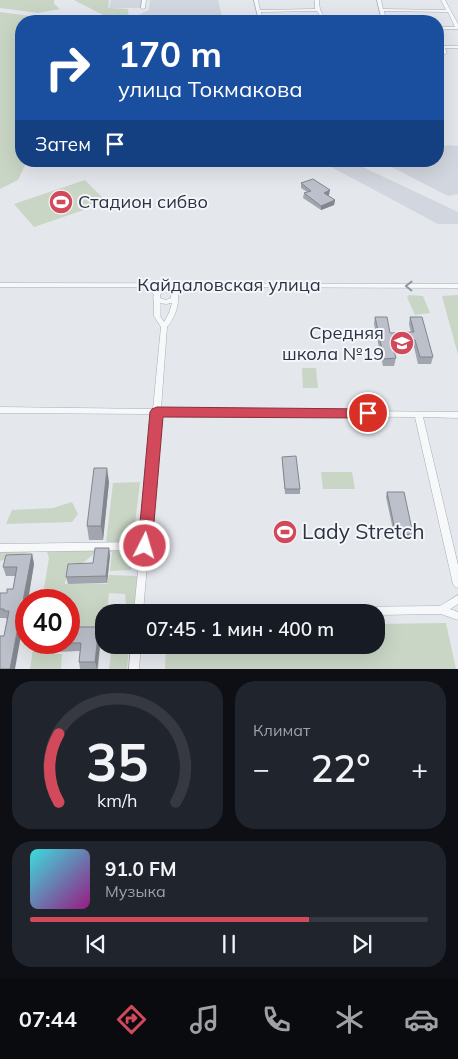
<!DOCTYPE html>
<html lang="ru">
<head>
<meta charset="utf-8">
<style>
  :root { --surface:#171b24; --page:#20242c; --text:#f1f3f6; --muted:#9ea1a6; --line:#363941; --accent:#d1495b }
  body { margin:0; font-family:Mulish,sans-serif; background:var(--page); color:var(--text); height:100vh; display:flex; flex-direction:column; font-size:19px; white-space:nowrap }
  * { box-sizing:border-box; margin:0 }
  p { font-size:16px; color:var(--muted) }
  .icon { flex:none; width:28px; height:28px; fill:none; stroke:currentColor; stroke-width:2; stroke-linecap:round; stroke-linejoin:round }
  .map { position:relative; height:669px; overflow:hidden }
  .side { display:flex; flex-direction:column; gap:12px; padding:12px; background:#0d0f14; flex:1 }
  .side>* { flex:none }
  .guide { position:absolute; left:15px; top:15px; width:429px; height:152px; border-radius:20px; box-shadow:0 5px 20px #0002; background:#1a4fa0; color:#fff; overflow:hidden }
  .speed { position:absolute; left:15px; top:589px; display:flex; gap:10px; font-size:25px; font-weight:700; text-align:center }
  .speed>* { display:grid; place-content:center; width:65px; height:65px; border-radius:50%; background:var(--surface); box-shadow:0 5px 20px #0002; line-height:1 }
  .speed .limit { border:8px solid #d22; background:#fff; color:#111 }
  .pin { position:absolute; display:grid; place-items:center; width:42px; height:42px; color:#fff; margin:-21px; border:2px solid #fff; border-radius:50%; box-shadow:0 1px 5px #0007 }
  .me { position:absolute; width:55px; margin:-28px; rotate:5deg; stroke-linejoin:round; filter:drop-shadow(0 0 4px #0008) }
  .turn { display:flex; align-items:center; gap:18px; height:105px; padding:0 20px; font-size:22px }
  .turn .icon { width:65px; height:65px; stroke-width:2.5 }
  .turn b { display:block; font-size:35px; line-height:42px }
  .then { display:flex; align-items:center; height:48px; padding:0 20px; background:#0003; gap:10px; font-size:19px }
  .big { font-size:38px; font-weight:600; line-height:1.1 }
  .side .card { flex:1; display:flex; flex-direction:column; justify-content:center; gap:8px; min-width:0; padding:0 18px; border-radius:20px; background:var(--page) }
  .side .dial { align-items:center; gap:0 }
  .dial svg { height:130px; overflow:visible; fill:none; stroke:var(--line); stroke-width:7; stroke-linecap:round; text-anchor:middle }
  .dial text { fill:var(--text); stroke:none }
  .song { display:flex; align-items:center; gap:15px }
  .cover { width:60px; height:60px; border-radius:8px; background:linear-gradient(135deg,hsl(180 70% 55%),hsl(310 70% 35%)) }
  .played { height:5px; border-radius:2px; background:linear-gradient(90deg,var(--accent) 70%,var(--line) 70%) }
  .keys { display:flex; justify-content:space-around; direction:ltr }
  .heat { display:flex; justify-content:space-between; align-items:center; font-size:28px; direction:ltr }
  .side .tiles { flex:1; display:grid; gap:12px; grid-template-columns:1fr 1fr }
  .card:last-child { grid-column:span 2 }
  .trip { position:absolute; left:95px; top:604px; width:290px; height:50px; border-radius:20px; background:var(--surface); box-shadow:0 5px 20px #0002; font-weight:600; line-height:50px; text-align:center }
  .tabs { display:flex; height:80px; justify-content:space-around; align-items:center; background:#090b0e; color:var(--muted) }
  .tabs .icon { width:35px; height:35px }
  .tabs .on { color:var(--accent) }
  .tabs b { font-size:22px; color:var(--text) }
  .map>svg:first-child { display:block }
</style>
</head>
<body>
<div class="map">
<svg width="458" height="669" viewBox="0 0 458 669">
  <rect width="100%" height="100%" fill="#e4e7ec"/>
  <g fill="#d2d6de">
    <polygon points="111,0 142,0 141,8 109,8"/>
    <polygon points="150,0 218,0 223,21 214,17 212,18 219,21 163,21 136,16 149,10"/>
    <polygon points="450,145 458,146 458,194 448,196 380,161 438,161 438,147"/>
    <polygon points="320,161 350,161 458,212 458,224 438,224"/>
  </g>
  <g fill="#c9d6c5">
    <polygon points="0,0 54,0 54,4 60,9 38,13 0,8"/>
    <polygon points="74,0 109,0 108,8 128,9 129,19 137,21 115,21"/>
    <polygon points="0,12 30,16 54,15 74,21 21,21 21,161 27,161 18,180 0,189"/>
    <polygon points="85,180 107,202 34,227 14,204"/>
    <polygon points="409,295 423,296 430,313 415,315 407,297"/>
    <polygon points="458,295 458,355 442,296"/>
    <polygon points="302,368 316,368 318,388 303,388"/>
    <polygon points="321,472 352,472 355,489 323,489"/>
    <polygon points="140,482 133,540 106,543 113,483"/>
    <polygon points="72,502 78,514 72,522 6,524 12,510 53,508"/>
    <polygon points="133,548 131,570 110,571 112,552 96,552 83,563 69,563 65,584 107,584 109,575 138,576 134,607 126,606 125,594 109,593 107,612 104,612 104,645 129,645 127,669 109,669 112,648 103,648 103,633 69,634 69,600 42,600 49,558 47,552 30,552 0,561 0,550"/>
    <polygon points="446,623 456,669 165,669 166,645 376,645 376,624"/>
    <polygon points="34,643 55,643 53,654 62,654 61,669 30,669"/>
  </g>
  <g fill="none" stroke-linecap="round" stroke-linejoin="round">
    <g stroke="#a9aeb7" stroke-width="1">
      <g id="minor">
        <polygon points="142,0 146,0 145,8 143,9 141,8"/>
        <path d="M254,0H258L260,10L315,9V0H319C319,11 322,11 325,21H321L319,14L317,11L261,12L263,21H259Z"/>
        <polygon points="377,0 381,0 383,9 446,10 441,0 445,0 458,24 458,29 438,29 438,27 455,27 448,12 384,11 386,21 382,21"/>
        <polygon points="440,46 458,46 458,48 445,48 447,53 445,54 443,54 440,47"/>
        <path d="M0,283L458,284V288L177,287C180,302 177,315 167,327L161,409L458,412V418L423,417L458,565V588L455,587L453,584L415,417L160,415L143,612H134L140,550L0,552V544L141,542L153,414L0,413V407L153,409L161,327L154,316V300L153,298L154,295L153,294L154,287H0ZM160,287H170V289L166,288L160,289ZM168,292L171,294V298L166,300L160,298V294ZM160,303L166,304L172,303L169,313L164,322L160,316Z"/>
        <polygon points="458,595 458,604 450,609 458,612 458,620 441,614 376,615 376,612 225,612 227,609 230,608 440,606"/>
        <polygon points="131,645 141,645 139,669 129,669"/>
      </g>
    </g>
    <use href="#minor" fill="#f7f8fa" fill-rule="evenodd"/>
  </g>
  <g fill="#a1a5ae">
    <polygon points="301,183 329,195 328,196 335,200 334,205 321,210 303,198 304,193 307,192 301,188"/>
    <polygon points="375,317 390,333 411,333 409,324 410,317 433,357 431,364 418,364 414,347 393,347 396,358 394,366 383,366 374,324"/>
    <polygon points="282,457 300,489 300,494 285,494 282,461"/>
    <polygon points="109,482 103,540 89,540 87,526"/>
    <polygon points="387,492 413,534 412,539 395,539 386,497"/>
    <polygon points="32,554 34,564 28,600 26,600 4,636 7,620 6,618 0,618 0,593 7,593 13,589 15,576 6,576 3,567"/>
    <polygon points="110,555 107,583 68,584 66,577"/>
    <polygon points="101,636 98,669 80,669 79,662 80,651 56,652 53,642"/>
  </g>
  <g fill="#83868d">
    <polygon points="330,190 329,195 323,197 324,193"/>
    <polygon points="335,200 334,205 321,210 321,206"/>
    <polygon points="107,468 109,482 103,540 101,526"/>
    <polygon points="109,548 110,555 107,583 106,576"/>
    <polygon points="32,554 34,564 28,600 26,600 26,607 15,669 10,669"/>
    <polygon points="99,627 101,636 97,669 95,662"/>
  </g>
  <g fill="#bbc0ca" stroke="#83868d">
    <polygon points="357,17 365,17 366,21 359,21"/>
    <polygon points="313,179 330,190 324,193 335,200 321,206 304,193 311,191 301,183"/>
    <polygon points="375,317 387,317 390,333 414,332 410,317 422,317 433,357 420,357 415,340 391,340 396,358 384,359"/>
    <polygon points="296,456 300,489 285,489 282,457"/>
    <polygon points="94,468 107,468 101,526 87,526"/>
    <polygon points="387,492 404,492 413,534 396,535"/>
    <polygon points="95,548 109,548 106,576 66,577 68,564 93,563"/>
    <polygon points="32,554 10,669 0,669 0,636 4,636 9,611 4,611 4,609 0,609 0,593 7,593 7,589 13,589 17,567 3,567 6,555"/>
    <polygon points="69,627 99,627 95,662 79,662 81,643 53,643 69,642"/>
  </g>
  <defs><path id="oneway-chevron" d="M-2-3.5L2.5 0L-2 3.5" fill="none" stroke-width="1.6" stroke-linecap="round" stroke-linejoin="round" transform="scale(1.25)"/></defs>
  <use stroke="#9196a0" href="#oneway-chevron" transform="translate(409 286) rotate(-179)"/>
  <polygon fill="#d1495b" stroke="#882f3b" points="157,407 368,409 373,410 374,413 373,417 368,418 163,417 152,546 150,550 145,552 140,550 138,546 150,412 152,409"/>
  <defs>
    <g id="stadium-disc" transform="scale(1.25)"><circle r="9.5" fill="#d1495b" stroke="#f4f6f9"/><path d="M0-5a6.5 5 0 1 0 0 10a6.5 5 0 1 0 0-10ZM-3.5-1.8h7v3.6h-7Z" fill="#fff"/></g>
    <g id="school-disc" transform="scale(1.25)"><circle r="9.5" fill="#d1495b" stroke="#f4f6f9"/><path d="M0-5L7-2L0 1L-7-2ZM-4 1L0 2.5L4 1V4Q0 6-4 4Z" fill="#fff"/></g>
  </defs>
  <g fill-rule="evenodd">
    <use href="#stadium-disc" x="61" y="202"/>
    <use href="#school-disc" x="402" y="343"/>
    <use href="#stadium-disc" x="285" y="532"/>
  </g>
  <g text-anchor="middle" stroke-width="4" stroke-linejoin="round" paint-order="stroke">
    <g font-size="18" fill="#2b3445" stroke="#f4f6f9" text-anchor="start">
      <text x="78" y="208">Стадион сибво</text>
      <text x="384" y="339" text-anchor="end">Средняя<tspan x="384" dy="21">школа №19</tspan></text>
    </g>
    <g font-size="18" fill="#2b3445" stroke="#f4f6f9">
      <text x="229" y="291">Кайдаловская улица</text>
    </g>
    <g font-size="21" fill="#2b3445" stroke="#f4f6f9" text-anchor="start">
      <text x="302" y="539">Lady Stretch</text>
    </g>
  </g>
</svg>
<div class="speed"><div class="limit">40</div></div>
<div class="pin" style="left:368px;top:413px;background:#d93025"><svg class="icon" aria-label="arrive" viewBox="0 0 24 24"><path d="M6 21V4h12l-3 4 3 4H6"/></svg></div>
<svg class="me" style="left:145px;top:546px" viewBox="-20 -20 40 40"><circle r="17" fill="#d1495b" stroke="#fff" stroke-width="3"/><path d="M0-11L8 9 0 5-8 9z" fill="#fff"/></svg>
<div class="trip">07:45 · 1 мин · 400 m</div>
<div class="guide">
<div class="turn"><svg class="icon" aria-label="right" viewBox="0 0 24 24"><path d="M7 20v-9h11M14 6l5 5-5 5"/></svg><div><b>170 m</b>улица Токмакова</div></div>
<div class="then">Затем<svg class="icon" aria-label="arrive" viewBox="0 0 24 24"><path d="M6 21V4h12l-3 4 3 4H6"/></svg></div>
</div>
</div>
<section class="side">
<div class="tiles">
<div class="card dial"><svg viewBox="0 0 100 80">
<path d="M14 69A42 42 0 1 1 86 69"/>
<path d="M14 69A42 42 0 0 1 14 27" stroke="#d1495b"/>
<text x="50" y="56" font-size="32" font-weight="700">35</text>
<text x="50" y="72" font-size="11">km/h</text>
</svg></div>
<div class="card"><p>Климат</p>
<div class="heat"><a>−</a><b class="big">22°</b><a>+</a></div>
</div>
<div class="card">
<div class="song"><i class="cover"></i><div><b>91.0 FM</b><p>Музыка</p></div></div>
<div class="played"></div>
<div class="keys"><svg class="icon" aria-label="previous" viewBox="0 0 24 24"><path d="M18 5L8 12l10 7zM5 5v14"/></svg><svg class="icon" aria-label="pause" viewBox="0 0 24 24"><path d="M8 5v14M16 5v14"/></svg><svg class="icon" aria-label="next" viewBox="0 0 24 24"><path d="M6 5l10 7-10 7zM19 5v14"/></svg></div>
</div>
</div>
</section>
<nav class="tabs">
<b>07:44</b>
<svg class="icon on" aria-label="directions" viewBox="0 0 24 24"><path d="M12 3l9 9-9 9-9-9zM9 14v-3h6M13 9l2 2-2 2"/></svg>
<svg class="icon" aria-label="music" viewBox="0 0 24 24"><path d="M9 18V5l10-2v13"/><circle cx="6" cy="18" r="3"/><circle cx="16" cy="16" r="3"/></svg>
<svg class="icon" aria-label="phone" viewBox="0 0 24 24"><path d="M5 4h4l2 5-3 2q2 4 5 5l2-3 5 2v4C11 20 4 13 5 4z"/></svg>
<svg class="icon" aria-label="climate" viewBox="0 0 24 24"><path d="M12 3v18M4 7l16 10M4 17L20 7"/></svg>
<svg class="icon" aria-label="car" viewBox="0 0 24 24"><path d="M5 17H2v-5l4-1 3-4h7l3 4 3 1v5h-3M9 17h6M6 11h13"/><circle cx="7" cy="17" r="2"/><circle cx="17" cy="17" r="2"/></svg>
</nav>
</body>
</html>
